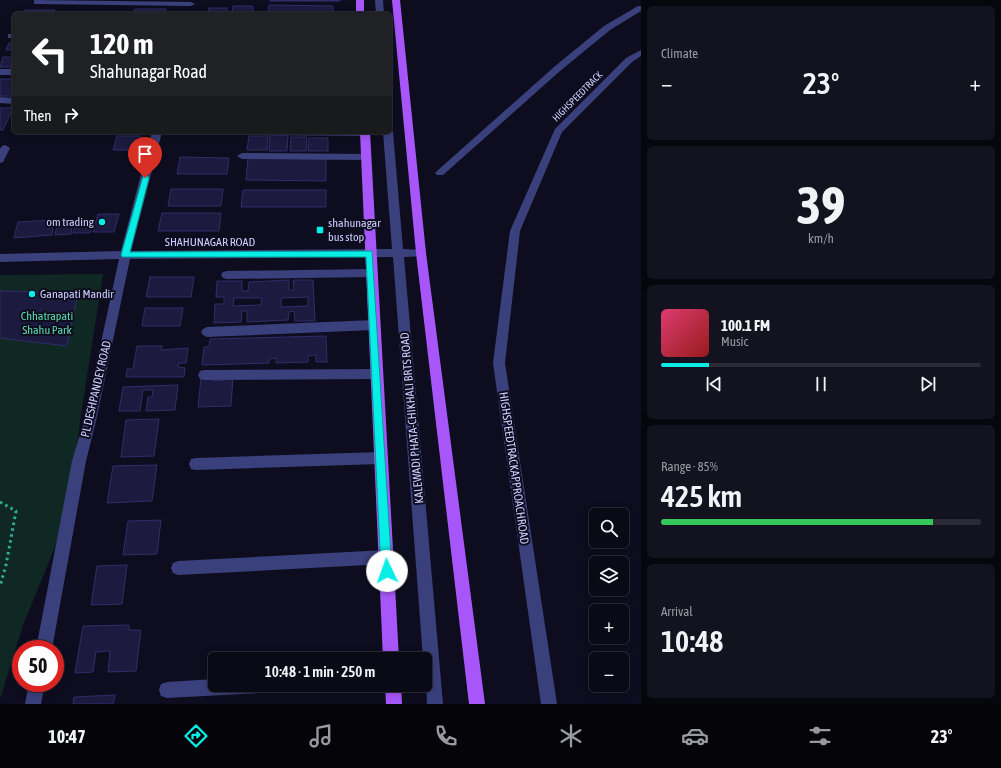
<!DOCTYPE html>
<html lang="en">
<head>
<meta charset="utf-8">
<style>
  :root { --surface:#0a0a17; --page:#131320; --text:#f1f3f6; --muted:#999aa1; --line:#2a2b36; --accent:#08eee6 }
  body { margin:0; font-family:"Asap Condensed",sans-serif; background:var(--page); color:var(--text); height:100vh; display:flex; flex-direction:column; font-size:15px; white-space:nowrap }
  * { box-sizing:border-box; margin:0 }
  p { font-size:13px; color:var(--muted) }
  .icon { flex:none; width:22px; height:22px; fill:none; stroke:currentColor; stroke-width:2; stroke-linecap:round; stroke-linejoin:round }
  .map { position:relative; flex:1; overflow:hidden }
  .sheet { display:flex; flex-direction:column; gap:6px; padding:6px; background:#06060d; width:360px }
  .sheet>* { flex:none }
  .guide { position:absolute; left:12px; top:12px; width:380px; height:122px; border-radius:6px; box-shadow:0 2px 10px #0003,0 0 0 1px var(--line); background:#202124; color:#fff; overflow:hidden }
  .controls { position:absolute; left:589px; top:508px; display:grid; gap:8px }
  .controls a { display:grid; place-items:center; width:40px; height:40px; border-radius:6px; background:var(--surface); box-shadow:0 2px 10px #0003,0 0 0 1px var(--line); font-size:20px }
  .speed { position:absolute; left:12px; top:640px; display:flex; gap:8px; font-size:20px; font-weight:700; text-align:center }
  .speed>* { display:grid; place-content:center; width:52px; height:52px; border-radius:50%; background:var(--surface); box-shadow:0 2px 10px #0003,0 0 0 1px var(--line); line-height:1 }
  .speed .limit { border:6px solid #d22; background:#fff; color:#111 }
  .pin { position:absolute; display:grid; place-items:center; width:34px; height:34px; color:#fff; margin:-41px -17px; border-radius:50% 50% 50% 0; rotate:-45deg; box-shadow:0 0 4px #0007 }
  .pin .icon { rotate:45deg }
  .me { position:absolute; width:44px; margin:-22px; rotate:357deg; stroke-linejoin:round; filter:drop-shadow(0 0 3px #0008) }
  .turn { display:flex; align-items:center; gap:14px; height:84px; padding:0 12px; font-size:18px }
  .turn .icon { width:52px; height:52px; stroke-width:2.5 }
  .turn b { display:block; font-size:28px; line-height:34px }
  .then { display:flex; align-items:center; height:38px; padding:0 12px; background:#0003; gap:8px; font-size:15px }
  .big { font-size:30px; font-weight:600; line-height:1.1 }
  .sheet .card { flex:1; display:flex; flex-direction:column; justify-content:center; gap:6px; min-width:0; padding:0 14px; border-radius:6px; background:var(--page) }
  .sheet .dial { align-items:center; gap:0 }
  .dial b { font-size:52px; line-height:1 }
  .song { display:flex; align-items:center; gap:12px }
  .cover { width:48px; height:48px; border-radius:6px; background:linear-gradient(135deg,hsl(340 70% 55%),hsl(0 70% 35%)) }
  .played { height:4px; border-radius:2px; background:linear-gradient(90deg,var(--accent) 15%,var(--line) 15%) }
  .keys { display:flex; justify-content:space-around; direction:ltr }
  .heat { display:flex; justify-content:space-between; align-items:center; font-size:22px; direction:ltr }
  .charge { height:6px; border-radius:3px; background:linear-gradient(90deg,#34c759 85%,var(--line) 0) }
  .trip { position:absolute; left:208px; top:652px; width:224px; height:40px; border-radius:6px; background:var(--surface); box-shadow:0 2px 10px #0003,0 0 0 1px var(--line); font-weight:600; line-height:40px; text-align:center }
  .dock { display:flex; height:64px; justify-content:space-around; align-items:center; background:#040409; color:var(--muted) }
  .dock .icon { width:28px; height:28px }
  .dock .selected { color:var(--accent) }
  .dock b { font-size:18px; color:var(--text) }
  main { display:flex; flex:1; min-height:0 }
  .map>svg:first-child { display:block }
</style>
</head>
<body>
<main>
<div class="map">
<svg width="641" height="704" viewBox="0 0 641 704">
  <rect width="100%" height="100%" fill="#0e0d1f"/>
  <polygon fill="#102824" points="103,274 81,414 69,512 22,628 0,699 0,275"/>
  <g fill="#1c1a3f" stroke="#312d6a" fill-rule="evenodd">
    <rect x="270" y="0" width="70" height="1"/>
    <polygon points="269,5 333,6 333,14 268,14"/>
    <polygon points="233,6 253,6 253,14 232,14"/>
    <polygon points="209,8 227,8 226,14 208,14"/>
    <polygon points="135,9 166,9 164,14 133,14"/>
    <polygon points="25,10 55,10 53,14 23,14"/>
    <polygon points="9,43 14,43 14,50 6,50"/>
    <polygon points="3,57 14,57 14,67 0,67"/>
    <rect x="0" y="79" width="14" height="17"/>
    <polygon points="0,108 13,108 3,130 0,130"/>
    <polygon points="76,132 122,132 122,134 76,133"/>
    <polygon points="270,135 288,135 287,151 269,151"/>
    <polygon points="117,136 141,136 137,150 113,150"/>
    <polygon points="249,136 268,136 267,150 247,150"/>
    <polygon points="291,137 307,137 306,151 290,151"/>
    <polygon points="309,138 328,138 328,151 308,151"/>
    <polygon points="180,157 229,158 227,174 177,174"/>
    <polygon points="248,158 326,159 326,181 246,180"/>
    <polygon points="171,189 223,189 221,206 168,206"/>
    <polygon points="243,190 326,190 326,207 241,207"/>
    <polygon points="162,213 221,213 219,231 158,231"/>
    <polygon points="98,214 119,214 114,232 93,232"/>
    <polygon points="54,220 52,235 14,238 18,222"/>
    <polygon points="58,220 73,220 71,234 55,235"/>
    <polygon points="77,220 94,220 90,233 73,233"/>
    <polygon points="150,277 194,277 191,297 146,297"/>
    <path d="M289,280V290H294L293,280H313L315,321H295L294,311L289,312L288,320L247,322V311H242L241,322L214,323L215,304H224V297H216L217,281H242V291H248L249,282ZM308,297V306L281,307V298ZM234,298H262L261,305L233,306Z"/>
    <polygon points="0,291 78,293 67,346 0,338"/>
    <polygon points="145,308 183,308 180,326 142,326"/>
    <polygon points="326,336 327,362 316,362 316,355 308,356 308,362 276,363 276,358 269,359 269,363 202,365 204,347 209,347 210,339"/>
    <polygon points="137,346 162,346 161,350 188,348 186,363 179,363 178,367 185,368 184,377 126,377 127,369 133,369"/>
    <polygon points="233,377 231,406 198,407 201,378 213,378 213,381 224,380 224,378"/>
    <polygon points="178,385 175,410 146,411 148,397 152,397 153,390 143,390 140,411 119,411 123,387"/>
    <polygon points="159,419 154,456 121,457 126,420"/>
    <polygon points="157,465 152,501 107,503 113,466"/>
    <polygon points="161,520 157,554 123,555 128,521"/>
    <polygon points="127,565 122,604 91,605 97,566"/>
    <polygon points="129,625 129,630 141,630 136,671 108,672 110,651 96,652 93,672 75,673 83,626"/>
    <polygon points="115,695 113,704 73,704 74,697"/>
  </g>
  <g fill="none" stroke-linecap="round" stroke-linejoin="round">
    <polyline stroke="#31ac95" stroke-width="3" stroke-dasharray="2.5 3.5" stroke-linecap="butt" points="0,502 16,511 6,565 0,586"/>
    <g fill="#3a407c" fill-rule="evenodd">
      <polygon points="34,0 191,2 195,4 191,6 37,4 34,4"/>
      <polygon points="375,0 383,0 384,14 376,14"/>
      <polygon points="638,6 641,6 641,11 610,30 560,71 443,175 437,175 435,173 437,171 554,67 604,26"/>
      <rect x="8" y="34" width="6" height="4"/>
      <polygon points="641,50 641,56 632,62 562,132 520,231 505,363 557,704 541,704 493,363 510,231 555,129 626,58"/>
      <rect x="0" y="69" width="14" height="6"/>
      <polygon points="0,97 14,98 14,104 0,103"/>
      <polygon points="390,129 393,132 403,249 425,250 426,253 425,256 404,257 443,704 427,704 425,659 423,659 393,257 130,259 96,421 86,461 52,649 36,649 72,461 84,421 119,259 0,262 0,254 121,251 152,132 162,132 131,251 392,249 383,132 390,132"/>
      <polygon points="251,132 369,132 370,133 365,136 256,135"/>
      <polygon points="5,145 10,148 3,162 0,163 0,149 2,146"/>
      <polygon points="242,153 366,154 371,157 366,160 242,159 237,156"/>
      <polygon points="371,269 375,270 377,273 375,276 371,277 227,279 223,278 221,275 223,272 227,271"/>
      <polygon points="374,320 378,322 380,325 378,328 374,330 207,337 203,335 201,332 203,329 207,327"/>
      <polygon points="376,369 380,370 382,374 380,378 376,379 204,380 200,379 198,375 200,371 204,370"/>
      <polygon points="381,452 386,454 388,458 386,462 381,464 196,470 191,469 189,464 191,459 196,458"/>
      <polygon points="386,550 391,552 393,557 391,562 386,564 178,575 173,573 171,568 173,563 178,561"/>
      <polygon points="215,679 215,685 268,685 266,691 260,693 167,698 161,696 159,690 161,684 167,682"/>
      <polygon points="29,683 45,683 41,704 25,704"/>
    </g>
    <g fill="#a757f9" fill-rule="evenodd">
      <rect x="356" y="0" width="8" height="14"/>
      <polygon points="392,0 400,0 426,253 485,704 469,704 416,253"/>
      <polygon points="360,132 370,132 399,659 383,659"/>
      <polygon points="385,685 401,685 402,704 386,704"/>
    </g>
  </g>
  <polygon fill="#08eee6" stroke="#059b96" points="143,176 148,176 149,178 130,252 372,251 392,571 391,575 387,577 383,575 381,571 366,257 122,257 121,255"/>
  <g fill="#08eee6" stroke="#0e0d1f" stroke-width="1.5">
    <circle cx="102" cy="222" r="4"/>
    <rect x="316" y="226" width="8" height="8" rx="2"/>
    <circle cx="32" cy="294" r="4"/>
  </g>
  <g text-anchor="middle" stroke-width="4" stroke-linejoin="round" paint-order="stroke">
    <g font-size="10" fill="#cccdfd" stroke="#0e0d1f">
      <text transform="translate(577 96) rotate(-45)" y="4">HIGHSPEEDTRACK</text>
    </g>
    <g font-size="12" fill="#cccdfd" stroke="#0e0d1f" text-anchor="start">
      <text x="94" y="226" text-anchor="end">om trading</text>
      <text x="328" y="227">shahunagar<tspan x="328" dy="14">bus stop</tspan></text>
      <text x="40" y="298">Ganapati Mandir</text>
    </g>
    <g font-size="12" fill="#cccdfd" stroke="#0e0d1f">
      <text x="210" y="246">SHAHUNAGAR ROAD</text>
      <text transform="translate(96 389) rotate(-77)" y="4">PL DESHPANDEY ROAD</text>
      <text transform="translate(412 418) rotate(-95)" y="4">KALEWADI PHATA-CHIKHALI BRTS ROAD</text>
      <text transform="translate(514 468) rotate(82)" y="4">HIGHSPEEDTRACKAPPROACHROAD</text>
    </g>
    <g font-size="12" fill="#5cdaaa" stroke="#0e0d1f">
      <text x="47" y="320">Chhatrapati<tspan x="47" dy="14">Shahu Park</tspan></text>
    </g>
  </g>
</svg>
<div class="controls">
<a><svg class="icon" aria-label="search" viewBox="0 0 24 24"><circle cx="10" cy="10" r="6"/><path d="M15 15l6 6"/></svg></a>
<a><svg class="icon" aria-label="layers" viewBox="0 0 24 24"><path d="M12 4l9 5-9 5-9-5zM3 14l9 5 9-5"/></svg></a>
<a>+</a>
<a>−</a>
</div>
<div class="speed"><div class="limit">50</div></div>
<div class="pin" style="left:145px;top:178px;background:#d93025"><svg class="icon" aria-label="arrive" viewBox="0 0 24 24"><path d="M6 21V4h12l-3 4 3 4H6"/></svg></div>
<svg class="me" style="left:387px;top:571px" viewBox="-20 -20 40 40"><circle r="19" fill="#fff"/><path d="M0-13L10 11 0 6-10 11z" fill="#08eee6"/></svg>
<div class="trip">10:48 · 1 min · 250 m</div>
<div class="guide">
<div class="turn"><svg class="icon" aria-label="left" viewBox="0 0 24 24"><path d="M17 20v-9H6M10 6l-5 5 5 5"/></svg><div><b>120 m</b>Shahunagar Road</div></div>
<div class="then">Then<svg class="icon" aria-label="right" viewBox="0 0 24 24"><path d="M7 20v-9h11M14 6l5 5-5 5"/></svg></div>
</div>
</div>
<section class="sheet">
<div class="card"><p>Climate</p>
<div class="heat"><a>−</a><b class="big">23°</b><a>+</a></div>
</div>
<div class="card dial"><b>39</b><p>km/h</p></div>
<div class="card">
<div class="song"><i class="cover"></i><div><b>100.1 FM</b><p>Music</p></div></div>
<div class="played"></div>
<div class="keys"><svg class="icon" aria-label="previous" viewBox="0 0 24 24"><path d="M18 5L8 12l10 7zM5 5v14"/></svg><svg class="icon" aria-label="pause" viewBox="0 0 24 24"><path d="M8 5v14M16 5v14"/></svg><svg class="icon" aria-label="next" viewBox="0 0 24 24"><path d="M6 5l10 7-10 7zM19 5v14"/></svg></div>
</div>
<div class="card"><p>Range · 85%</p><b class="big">425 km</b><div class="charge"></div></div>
<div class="card"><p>Arrival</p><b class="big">10:48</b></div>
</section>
</main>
<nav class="dock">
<b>10:47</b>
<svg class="icon selected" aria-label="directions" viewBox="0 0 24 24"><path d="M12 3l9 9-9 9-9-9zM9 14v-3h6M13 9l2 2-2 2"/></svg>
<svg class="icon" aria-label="music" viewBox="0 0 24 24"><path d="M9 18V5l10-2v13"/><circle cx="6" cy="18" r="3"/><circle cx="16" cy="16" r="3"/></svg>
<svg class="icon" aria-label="phone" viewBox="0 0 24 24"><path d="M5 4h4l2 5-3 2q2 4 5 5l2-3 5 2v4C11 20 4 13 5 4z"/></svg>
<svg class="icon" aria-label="climate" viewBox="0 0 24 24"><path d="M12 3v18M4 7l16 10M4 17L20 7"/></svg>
<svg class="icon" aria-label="car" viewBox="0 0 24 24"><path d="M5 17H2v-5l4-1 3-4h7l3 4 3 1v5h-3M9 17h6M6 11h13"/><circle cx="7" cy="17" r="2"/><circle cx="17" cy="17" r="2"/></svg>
<svg class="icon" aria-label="filters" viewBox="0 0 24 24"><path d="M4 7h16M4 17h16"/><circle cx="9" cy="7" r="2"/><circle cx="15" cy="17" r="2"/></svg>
<b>23°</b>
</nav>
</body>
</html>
